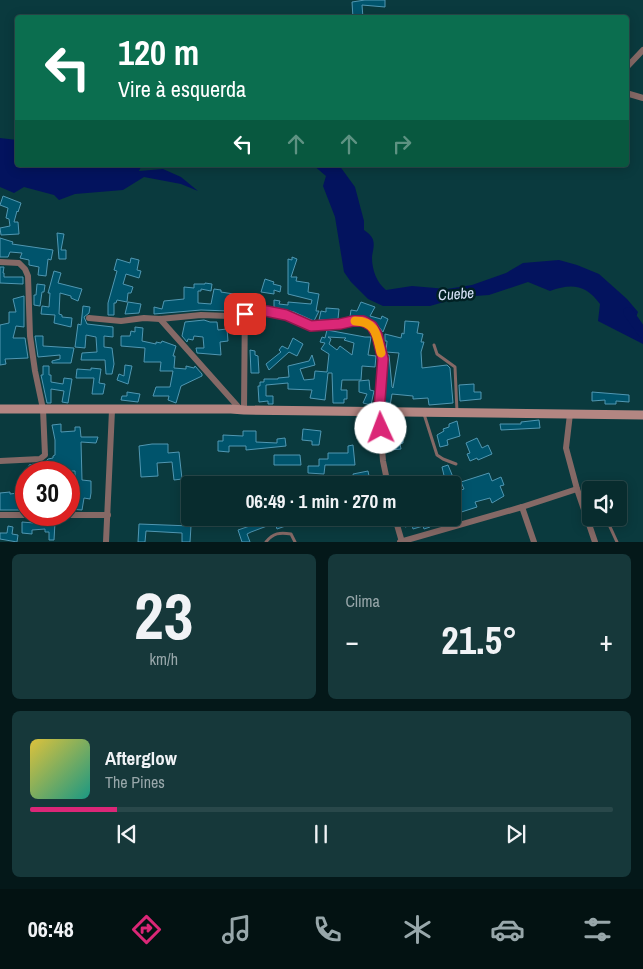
<!DOCTYPE html>
<html lang="pt">
<head>
<meta charset="utf-8">
<style>
  :root { --surface:#082c2e; --page:#16383a; --text:#f1f3f6; --muted:#98a7aa; --line:#29484a; --accent:#db2777 }
  body { margin:0; font-family:"Archivo Narrow",sans-serif; background:var(--page); color:var(--text); height:100vh; display:flex; flex-direction:column; font-size:19px; white-space:nowrap }
  * { box-sizing:border-box; margin:0 }
  p { font-size:16px; color:var(--muted) }
  .icon { flex:none; width:28px; height:28px; fill:none; stroke:currentColor; stroke-width:2; stroke-linecap:round; stroke-linejoin:round }
  .map { position:relative; height:542px; overflow:hidden }
  .panel { display:flex; flex-direction:column; gap:12px; padding:12px; background:#041819; flex:1 }
  .panel>* { flex:none }
  .guide { position:absolute; left:15px; top:15px; width:614px; height:152px; border-radius:5px; box-shadow:0 2px 12px #0003,0 0 0 1px var(--line); background:#0b6e4f; color:#fff; overflow:hidden }
  .fabs { position:absolute; left:582px; top:481px; display:grid; gap:10px }
  .fabs a { display:grid; place-items:center; width:45px; height:45px; border-radius:5px; background:var(--surface); box-shadow:0 2px 12px #0003,0 0 0 1px var(--line); font-size:25px }
  .speed { position:absolute; left:15px; top:461px; display:flex; gap:10px; font-size:25px; font-weight:700; text-align:center }
  .speed>* { display:grid; place-content:center; width:65px; height:65px; border-radius:50%; background:var(--surface); box-shadow:0 2px 12px #0003,0 0 0 1px var(--line); line-height:1 }
  .speed .limit { border:8px solid #d22; background:#fff; color:#111 }
  .pin { position:absolute; display:grid; place-items:center; width:42px; height:42px; color:#fff; margin:-21px; border-radius:10px; box-shadow:0 2px 8px #0006 }
  .me { position:absolute; width:55px; margin:-28px; rotate:358deg; stroke-linejoin:round; filter:drop-shadow(0 0 4px #0008) }
  .turn { display:flex; align-items:center; gap:18px; height:105px; padding:0 20px; font-size:22px }
  .turn .icon { width:65px; height:65px; stroke-width:2.5 }
  .turn b { display:block; font-size:35px; line-height:42px }
  .lanes { display:flex; align-items:center; height:48px; padding:0 20px; background:#0003; justify-content:center; gap:25px; direction:ltr }
  .lanes .off { opacity:.35 }
  .big { font-size:38px; font-weight:800; line-height:1.1 }
  .panel .card { flex:1; display:flex; flex-direction:column; justify-content:center; gap:8px; min-width:0; padding:0 18px; border-radius:8px; background:var(--page) }
  .panel .dial { align-items:center; gap:0 }
  .dial b { font-size:65px; line-height:1 }
  .song { display:flex; align-items:center; gap:15px }
  .cover { width:60px; height:60px; border-radius:8px; background:linear-gradient(135deg,hsl(50 70% 55%),hsl(170 70% 35%)) }
  .played { height:5px; border-radius:2px; background:linear-gradient(90deg,var(--accent) 15%,var(--line) 15%) }
  .keys { display:flex; justify-content:space-around; direction:ltr }
  .heat { display:flex; justify-content:space-between; align-items:center; font-size:28px; direction:ltr }
  .panel .tiles { flex:1; display:grid; gap:12px; grid-template-columns:1fr 1fr }
  .card:last-child { grid-column:span 2 }
  .trip { position:absolute; left:181px; top:476px; width:280px; height:50px; border-radius:5px; background:var(--surface); box-shadow:0 2px 12px #0003,0 0 0 1px var(--line); font-weight:800; line-height:50px; text-align:center }
  .menu { display:flex; height:80px; justify-content:space-around; align-items:center; background:#031212; color:var(--muted) }
  .menu .icon { width:35px; height:35px }
  .menu .on { color:var(--accent) }
  .menu b { font-size:22px; color:var(--text) }
  .map>svg:first-child { display:block }
</style>
</head>
<body>
<div class="map">
<svg width="643" height="542" viewBox="0 0 643 542">
  <rect width="100%" height="100%" fill="#0a3a3e"/>
  <g fill="#03135e">
    <polygon points="0,138 17,140 18,165 142,165 139,171 163,169 181,177 198,191 181,184 144,177 123,190 75,194 59,200 54,195 24,187 14,193 0,187"/>
    <path d="M313,165H339L355,187L364,221V230C366,232 369,233 370,235C377,242 372,251 372,258C372,270 377,283 386,290L412,286L447,289L472,285L506,273L523,263L559,260L577,265L599,274L627,299L638,312L633,325L635,329L643,332V344L598,321L600,304C586,285 572,283 550,291L528,282L489,295L461,297L430,306H383L368,299L351,282L344,272L335,217L323,186L326,176Z"/>
  </g>
  <g fill="none" stroke-linecap="round" stroke-linejoin="round">
    <polyline stroke="#03135e" stroke-width="10" points="628,312 643,333"/>
  </g>
  <g fill="#00546c" stroke="#5097b2" fill-rule="evenodd">
    <polygon points="365,0 385,0 385,7 362,5 363,18 353,18 352,2"/>
    <polygon points="3,196 21,203 18,212 17,211 14,222 18,222 19,234 1,235 0,228 10,226 9,219 6,218 8,208 0,205"/>
    <polygon points="57,233 64,234 61,250 66,250 66,259 59,259"/>
    <polygon points="0,238 13,242 12,244 53,250 51,260 48,259 46,276 38,275 39,267 29,265 29,260 20,258 22,253 10,252 8,257 0,257"/>
    <polygon points="292,257 297,259 291,277 297,277 296,281 309,283 308,292 319,294 316,311 319,311 314,321 294,312 274,307 274,300 280,301 279,304 288,305 288,302 311,304 312,300 288,294 288,259 292,260"/>
    <polygon points="131,258 139,260 137,270 141,271 139,278 126,274 123,284 133,287 131,293 128,293 127,302 117,300 116,303 114,303 114,315 108,315 108,303 117,271 114,270 117,259 130,263"/>
    <polygon points="0,267 4,267 3,273 4,273 4,277 23,277 23,284 0,283"/>
    <polygon points="54,271 61,273 58,283 82,289 78,301 71,298 71,296 60,293 59,314 62,315 62,317 72,318 71,327 54,323 55,315 41,314 42,306 49,307 50,293 48,293"/>
    <polygon points="265,279 274,282 273,284 281,286 280,292 274,290 274,294 261,292"/>
    <polygon points="205,283 212,284 211,291 201,289 201,291 198,291 198,303 211,304 214,289 221,290 221,292 240,295 240,309 229,311 201,310 154,314 154,307 162,309 164,301 184,299 184,287 194,288 194,284 205,284"/>
    <polygon points="37,284 45,285 44,292 42,292 40,306 34,305 34,295 36,295"/>
    <polygon points="24,296 24,327 16,326 13,338 25,338 28,358 5,359 6,364 0,365 0,325 9,323 9,312 16,312 13,299"/>
    <polygon points="128,302 141,304 139,313 125,314"/>
    <polygon points="361,302 375,307 370,316 381,319 382,316 388,319 383,332 375,322 365,317 350,317 351,310 357,311"/>
    <polygon points="83,306 90,307 89,313 84,317 87,324 113,327 113,337 104,336 104,347 112,348 114,364 112,374 106,374 105,360 81,360 82,353 97,352 96,337 86,335 85,348 75,347 78,324 81,325"/>
    <polygon points="326,308 339,309 338,319 319,320 321,311 326,312"/>
    <polygon points="204,320 210,322 217,322 218,330 227,329 228,341 220,342 221,355 197,353 196,348 204,348 203,337 194,336 193,340 188,339 187,342 182,336 185,322"/>
    <polygon points="405,321 419,322 417,333 423,334 421,342 424,342 421,352 422,368 447,365 450,368 453,403 429,405 428,398 413,399 413,396 392,394 390,406 384,406 387,355 389,355 392,387 393,388 399,353 386,352 387,341 385,341 385,334 401,338 402,333 404,334"/>
    <polygon points="135,327 143,328 142,341 156,344 156,342 161,343 162,341 176,346 173,356 175,356 174,368 186,369 186,366 194,368 195,366 202,374 202,376 181,386 176,403 168,400 169,396 153,396 156,387 170,387 173,371 160,371 161,362 144,362 145,348 121,346 121,336 130,336 131,331 135,332"/>
    <path d="M327,330L365,337H371L368,355L376,356L375,367L362,366L361,380H342L341,390H347V399H344V403H333L332,373H328L325,400L310,398L312,390L288,389V383L266,385V396H273V404H268V401L259,402L258,386H260V382H264V379H278V378L289,377L288,366L309,361L312,355L315,365L300,369L304,380L314,379L315,371L327,372L329,354L321,349L325,343L320,342L322,337L325,338ZM328,337L346,338L344,340L354,343L352,355L340,346L337,350L329,344L331,339Z"/>
    <polygon points="35,336 43,336 43,346 74,348 71,363 52,363 52,361 60,359 60,355 38,357"/>
    <polygon points="293,338 303,344 297,356 289,352 269,370 266,364 281,352 279,350 282,346 288,349"/>
    <polygon points="250,350 255,351 255,355 258,356 259,373 251,373"/>
    <polygon points="125,365 132,366 128,384 117,380 119,374 124,376"/>
    <polygon points="43,366 49,366 49,375 51,375 51,382 63,384 64,378 72,379 68,403 62,402 64,391 51,389 51,403 47,403 41,375 43,375"/>
    <polygon points="91,368 101,369 99,383 105,384 103,394 92,394 94,378 76,378 77,369 91,370"/>
    <polygon points="369,380 370,390 374,391 371,405 363,403 367,394 359,392 359,381"/>
    <polygon points="474,384 474,392 481,392 481,399 460,401 459,385"/>
    <polygon points="127,392 140,394 138,402 121,400 122,396 127,396"/>
    <polygon points="592,392 629,395 629,402 616,401 616,404 605,404 605,400 592,401"/>
    <polygon points="539,420 540,428 501,430 500,424 521,424 521,422"/>
    <polygon points="457,421 460,436 447,440 448,445 440,447 437,435 444,431 443,429 449,427 449,424"/>
    <polygon points="61,424 61,432 75,431 75,427 80,427 81,437 98,437 96,443 81,442 82,480 91,481 91,493 90,499 84,498 82,510 69,509 69,482 75,483 75,471 29,472 29,465 34,464 34,469 45,468 45,462 48,459 53,458 53,456 55,455 55,440 52,425"/>
    <polygon points="303,429 321,431 319,445 312,445 312,441 302,440"/>
    <polygon points="243,431 256,431 256,442 277,443 277,439 285,438 286,446 246,450 246,446 229,446 229,452 218,451 218,441 223,441 223,435 243,436"/>
    <polygon points="403,435 403,443 400,444 401,449 391,450 390,436"/>
    <polygon points="477,438 482,448 488,445 492,454 478,460 477,458 470,461 467,454 470,453 466,443"/>
    <polygon points="152,444 168,444 168,453 179,452 182,479 174,480 172,462 157,463 158,476 141,477 139,446"/>
    <polygon points="353,445 355,465 325,465 324,474 308,473 308,466 319,466 319,459 328,459 328,453 348,453 348,446"/>
    <polygon points="274,455 300,455 301,465 274,465"/>
    <polygon points="448,465 455,482 448,484 446,484 442,467"/>
    <polygon points="368,471 370,481 355,485 353,474"/>
    <polygon points="489,473 492,481 501,477 504,485 500,486 504,496 492,503 490,498 475,502 477,507 452,515 452,493 464,489 461,482"/>
    <polygon points="10,492 10,494 26,492 26,498 23,498 24,510 0,510 0,493"/>
    <polygon points="273,518 292,518 294,523 277,529 275,523 251,532 247,534 250,542 242,542 238,530"/>
    <polygon points="412,518 426,518 430,527 424,529 423,526 413,529 412,525 405,527 403,520"/>
    <polygon points="44,520 59,520 59,522 55,522 54,540 49,540 49,532 45,532 45,529 32,530 32,534 22,533 22,522 34,523"/>
    <polygon points="139,524 191,526 190,542 182,542 182,533 146,531 145,542 138,542"/>
    <polygon points="8,526 13,527 12,534 18,535 17,542 0,539 0,533 7,533"/>
  </g>
  <g fill="none" stroke-linecap="round" stroke-linejoin="round">
    <g stroke="#856966" stroke-width="3">
      <polyline points="434,345 437,354 455,367 457,412"/>
      <polyline points="424,414 437,455 443,459 456,464"/>
      <polyline points="606,518 617,542"/>
      <path d="M266,542C273,533 280,532 291,534L295,542"/>
    </g>
    <g stroke="#856966" stroke-width="6">
      <polyline points="626,68 643,50"/>
      <polyline points="626,93 643,98"/>
      <polyline points="0,262 19,263 25,269 28,276 30,336 35,371 43,409 45,455 40,459 0,461"/>
      <polyline points="89,318 121,321 144,318 160,319 201,315 229,316 261,310 286,315 311,326 340,324 353,321 363,321 372,326 377,335 383,359 379,411 383,461 388,485"/>
      <polyline points="160,319 241,410"/>
      <polyline points="244,410 245,300"/>
      <polyline points="570,414 566,448 577,489 595,542"/>
      <polyline points="522,507 534,542"/>
      <polyline points="0,515 108,515"/>
      <polyline points="395,518 402,542"/>
      <polyline points="106,542 112,410"/>
      <polyline points="400,542 522,507 577,489"/>
    </g>
    <polyline stroke="#b38682" stroke-width="9" points="0,409 231,409 244,410 643,415"/>
  </g>
  <g fill="none" stroke-linecap="round" stroke-linejoin="round">
    <g stroke="#8e194d" stroke-width="12">
      <polyline id="route" points="245,314 261,310 286,315 311,326 340,324 353,321 363,321 372,326 377,335 383,359 379,411 381,428"/>
    </g>
    <use href="#route" stroke="#db2777" stroke-width="9"/>
    <path stroke="#f59e0b" stroke-width="9" d="M355,321C376,321 377,336 381,353"/>
  </g>
  <g text-anchor="middle" stroke-width="5" stroke-linejoin="round" paint-order="stroke">
    <g font-size="15" font-style="italic" fill="#d7e2f8" stroke="#002023">
      <text transform="translate(456 294) rotate(-4)" y="5">Cuebe</text>
    </g>
  </g>
</svg>
<div class="fabs">
<a><svg class="icon" aria-label="sound" viewBox="0 0 24 24"><path d="M4 9h4l5-4v14l-5-4H4zM17 9q2 3 0 6"/></svg></a>
</div>
<div class="speed"><div class="limit">30</div></div>
<div class="pin" style="left:245px;top:314px;background:#d93025"><svg class="icon" aria-label="arrive" viewBox="0 0 24 24"><path d="M6 21V4h12l-3 4 3 4H6"/></svg></div>
<svg class="me" style="left:381px;top:428px" viewBox="-20 -20 40 40"><circle r="19" fill="#fff"/><path d="M0-13L10 11 0 6-10 11z" fill="#db2777"/></svg>
<div class="trip">06:49 · 1 min · 270 m</div>
<div class="guide">
<div class="turn"><svg class="icon" aria-label="left" viewBox="0 0 24 24"><path d="M17 20v-9H6M10 6l-5 5 5 5"/></svg><div><b>120 m</b>Vire à esquerda</div></div>
<div class="lanes"><svg class="icon" aria-label="left" viewBox="0 0 24 24"><path d="M17 20v-9H6M10 6l-5 5 5 5"/></svg><svg class="icon off" aria-label="ahead" viewBox="0 0 24 24"><path d="M12 20V5M6 11l6-6 6 6"/></svg><svg class="icon off" aria-label="ahead" viewBox="0 0 24 24"><path d="M12 20V5M6 11l6-6 6 6"/></svg><svg class="icon off" aria-label="right" viewBox="0 0 24 24"><path d="M7 20v-9h11M14 6l5 5-5 5"/></svg></div>
</div>
</div>
<section class="panel">
<div class="tiles">
<div class="card dial"><b>23</b><p>km/h</p></div>
<div class="card"><p>Clima</p>
<div class="heat"><a>−</a><b class="big">21.5°</b><a>+</a></div>
</div>
<div class="card">
<div class="song"><i class="cover"></i><div><b>Afterglow</b><p>The Pines</p></div></div>
<div class="played"></div>
<div class="keys"><svg class="icon" aria-label="previous" viewBox="0 0 24 24"><path d="M18 5L8 12l10 7zM5 5v14"/></svg><svg class="icon" aria-label="pause" viewBox="0 0 24 24"><path d="M8 5v14M16 5v14"/></svg><svg class="icon" aria-label="next" viewBox="0 0 24 24"><path d="M6 5l10 7-10 7zM19 5v14"/></svg></div>
</div>
</div>
</section>
<nav class="menu">
<b>06:48</b>
<svg class="icon on" aria-label="directions" viewBox="0 0 24 24"><path d="M12 3l9 9-9 9-9-9zM9 14v-3h6M13 9l2 2-2 2"/></svg>
<svg class="icon" aria-label="music" viewBox="0 0 24 24"><path d="M9 18V5l10-2v13"/><circle cx="6" cy="18" r="3"/><circle cx="16" cy="16" r="3"/></svg>
<svg class="icon" aria-label="phone" viewBox="0 0 24 24"><path d="M5 4h4l2 5-3 2q2 4 5 5l2-3 5 2v4C11 20 4 13 5 4z"/></svg>
<svg class="icon" aria-label="climate" viewBox="0 0 24 24"><path d="M12 3v18M4 7l16 10M4 17L20 7"/></svg>
<svg class="icon" aria-label="car" viewBox="0 0 24 24"><path d="M5 17H2v-5l4-1 3-4h7l3 4 3 1v5h-3M9 17h6M6 11h13"/><circle cx="7" cy="17" r="2"/><circle cx="17" cy="17" r="2"/></svg>
<svg class="icon" aria-label="filters" viewBox="0 0 24 24"><path d="M4 7h16M4 17h16"/><circle cx="9" cy="7" r="2"/><circle cx="15" cy="17" r="2"/></svg>
</nav>
</body>
</html>
